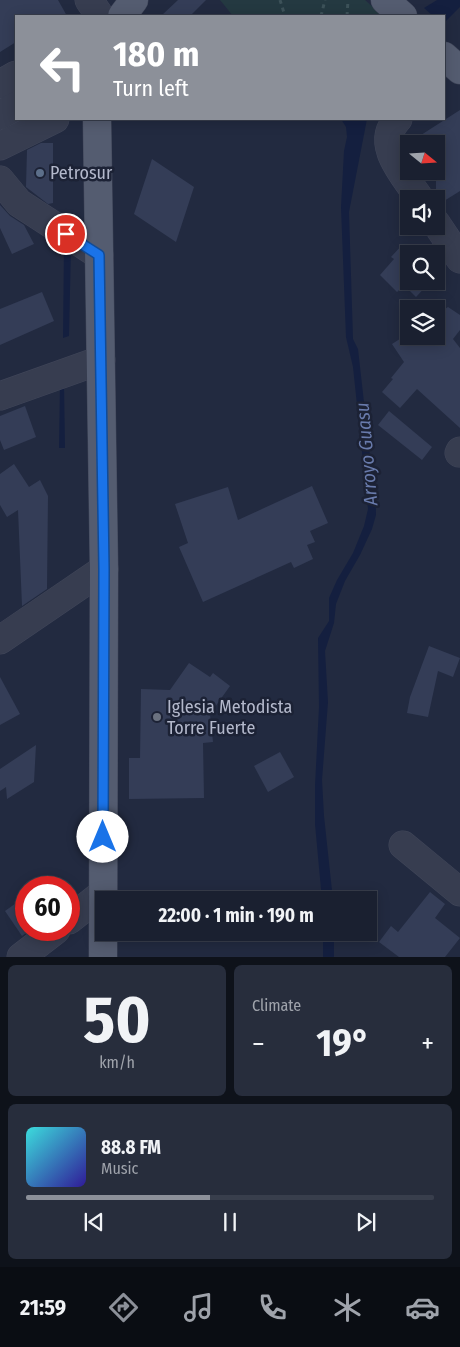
<!DOCTYPE html>
<html lang="en">
<head>
<meta charset="utf-8">
<style>
  :root { --surface:#1a2030; --page:#272d3c; --text:#f1f3f6; --muted:#9fa3ab; --line:#383e4c; --accent:#8c9099 }
  body { margin:0; font-family:"Fira Sans Condensed",sans-serif; background:var(--page); color:var(--text); height:100vh; display:flex; flex-direction:column; font-size:19px; white-space:nowrap }
  * { box-sizing:border-box; margin:0 }
  p { font-size:16px; color:var(--muted) }
  .icon { flex:none; width:28px; height:28px; fill:none; stroke:currentColor; stroke-width:2; stroke-linecap:round; stroke-linejoin:round }
  .map { position:relative; height:957px; overflow:hidden }
  .side { display:flex; flex-direction:column; gap:8px; padding:8px; background:#0e121a; flex:1 }
  .side>* { flex:none }
  .hud { position:absolute; left:15px; top:15px; width:430px; height:105px; border-radius:0px; box-shadow:0 2px 12px #0003,0 0 0 1px var(--line); background:#8c9099; color:#fff; overflow:hidden }
  .needle { width:32px; rotate:108deg }
  .tools { position:absolute; left:400px; top:135px; display:grid; gap:10px }
  .tools a { display:grid; place-items:center; width:45px; height:45px; border-radius:0px; background:var(--surface); box-shadow:0 2px 12px #0003,0 0 0 1px var(--line); font-size:25px }
  .speed { position:absolute; left:15px; top:876px; display:flex; gap:10px; font-size:25px; font-weight:700; text-align:center }
  .speed>* { display:grid; place-content:center; width:65px; height:65px; border-radius:50%; background:var(--surface); box-shadow:0 2px 12px #0003,0 0 0 1px var(--line); line-height:1 }
  .speed .limit { border:8px solid #d22; background:#fff; color:#111 }
  .pin { position:absolute; display:grid; place-items:center; width:42px; height:42px; color:#fff; margin:-21px; border:2px solid #fff; border-radius:50%; box-shadow:0 1px 5px #0007 }
  .me { position:absolute; width:55px; margin:-28px; rotate:0deg; stroke-linejoin:round; filter:drop-shadow(0 0 4px #0008) }
  .turn { display:flex; align-items:center; gap:18px; height:105px; padding:0 15px; font-size:22px }
  .turn .icon { width:65px; height:65px; stroke-width:2.5 }
  .turn b { display:block; font-size:35px; line-height:42px }
  .big { font-size:38px; font-weight:700; line-height:1.1 }
  .side .card { flex:1; display:flex; flex-direction:column; justify-content:center; gap:8px; min-width:0; padding:0 18px; border-radius:8px; background:var(--page) }
  .side .dial { align-items:center; gap:0 }
  .dial b { font-size:65px; line-height:1 }
  .song { display:flex; align-items:center; gap:15px }
  .cover { width:60px; height:60px; border-radius:8px; background:linear-gradient(135deg,hsl(180 70% 55%),hsl(250 70% 35%)) }
  .played { height:5px; border-radius:2px; background:linear-gradient(90deg,var(--accent) 45%,var(--line) 45%) }
  .keys { display:flex; justify-content:space-around; direction:ltr }
  .heat { display:flex; justify-content:space-between; align-items:center; font-size:28px; direction:ltr }
  .side .tiles { flex:1; display:grid; gap:8px; grid-template-columns:1fr 1fr }
  .card:last-child { grid-column:span 2 }
  .trip { position:absolute; left:95px; top:891px; width:282px; height:50px; border-radius:0px; background:var(--surface); box-shadow:0 2px 12px #0003,0 0 0 1px var(--line); font-weight:700; line-height:50px; text-align:center }
  .tabs { display:flex; height:80px; justify-content:space-around; align-items:center; background:#0a0d13; color:var(--muted) }
  .tabs .icon { width:35px; height:35px }
  .tabs .on { color:var(--accent) }
  .tabs b { font-size:22px; color:var(--text) }
  .map>svg:first-child { display:block }
</style>
</head>
<body>
<div class="map">
<svg width="460" height="957" viewBox="0 0 460 957">
  <rect width="100%" height="100%" fill="#222a40"/>
  <polygon fill="#243941" points="220,0 365,0 383,16 233,16"/>
  <g fill="#141f3f">
    <polygon points="437,0 460,0 460,7 444,23 444,16 433,16 424,8"/>
    <polygon points="341,119 367,119 349,212 353,339 358,349 370,456 375,473 376,515 372,529 360,555 345,581 336,604 334,623 325,651 328,702 322,780 324,816 333,900 322,900 315,824 315,786 319,707 318,638 329,621 329,598 337,580 353,553 364,526 368,509 353,367 346,337 341,207 344,151 347,137 346,127"/>
    <polygon points="71,246 69,336 63,338 64,247"/>
    <polygon points="60,386 64,386 65,448 59,448"/>
    <rect x="323" y="933" width="11" height="24"/>
  </g>
  <g fill="#343d57">
    <polygon points="0,0 58,0 67,16 16,16 16,42 0,52"/>
    <polygon points="178,0 206,0 190,16 161,16"/>
    <polygon points="460,110 460,191 436,206 436,144 407,144"/>
    <polygon points="41,143 53,143 53,203 48,204 26,187 27,150"/>
    <polygon points="152,159 194,187 176,242 134,214"/>
    <polygon points="0,205 10,216 24,225 34,244 12,254 0,228"/>
    <polygon points="403,244 416,254 409,254 409,281 431,281 416,297 404,285 397,292 380,275 394,259 391,257"/>
    <polygon points="42,292 54,321 0,345 0,309"/>
    <polygon points="448,307 460,315 460,330 453,339 460,348 460,428 417,389 400,408 382,392 393,379 391,378 404,362 392,344 409,333 409,336 436,336 436,315"/>
    <polygon points="25,406 36,437 4,450 0,440 0,416"/>
    <polygon points="389,411 432,447 422,460 378,425"/>
    <polygon points="14,464 29,487 40,480 48,496 47,589 22,606 18,510 7,517 0,505 0,474"/>
    <polygon points="312,486 328,523 310,531 315,542 307,545 313,559 294,568 291,562 203,602 179,547 188,543 175,504 228,487 238,520"/>
    <polygon points="429,646 460,658 453,677 438,671 428,717 407,713 410,697"/>
    <polygon points="189,663 210,677 213,673 230,686 210,714 213,742 203,743 204,798 129,799 129,758 140,758 141,689 170,690"/>
    <polygon points="0,677 20,714 0,725"/>
    <polygon points="36,745 34,782 7,799 6,787 0,791 0,769"/>
    <polygon points="280,752 294,777 268,792 254,766"/>
    <polygon points="430,892 445,904 435,918 460,938 445,957 399,957 379,942 391,926 398,932"/>
    <polygon points="26,896 26,933 22,936 5,911"/>
  </g>
  <g fill="none" stroke-linecap="round" stroke-linejoin="round">
    <g stroke="#404659" stroke-width="29">
      <g id="minor">
        <polyline points="89,0 100,16"/>
        <polyline points="0,84 16,75"/>
        <polyline points="0,115 16,106"/>
        <path d="M398,119C373,144 405,176 420,199"/>
        <polyline points="0,146 55,119"/>
        <polyline points="0,180 19,203 99,255"/>
        <polyline points="436,223 460,259"/>
        <polyline points="0,396 101,360"/>
        <polyline points="459,453 460,451"/>
        <polyline points="0,640 104,569"/>
        <polyline points="403,845 460,892"/>
        <polyline points="69,920 102,894"/>
        <polyline points="21,957 56,930"/>
      </g>
    </g>
    <g stroke="#404659" stroke-width="29">
      <g id="major">
        <polyline points="385,0 403,16"/>
        <polyline points="122,16 134,0"/>
        <polyline points="444,56 460,70"/>
        <polyline points="97,119 104,569 103,957"/>
      </g>
    </g>
    <g stroke="#3d5259" stroke-width="3" stroke-dasharray="4 4" stroke-linecap="butt">
      <polyline points="280,0 285,16"/>
      <polyline points="321,16 325,0"/>
      <polyline points="347,16 348,0"/>
    </g>
    <use href="#minor" stroke="#373d50" stroke-width="28"/>
    <use href="#major" stroke="#545c70" stroke-width="28"/>
  </g>
  <g fill="none" stroke-linecap="round" stroke-linejoin="round">
    <g stroke="#114b97" stroke-width="12">
      <polyline id="route" points="66,234 99,255 104,569 103,837"/>
    </g>
    <use href="#route" stroke="#1a73e8" stroke-width="9"/>
  </g>
  <circle fill="#5c6f8a" stroke="#1c2235" stroke-width="2" cx="40" cy="173" r="5"/>
  <circle fill="#6b7280" stroke="#1c2235" stroke-width="2" cx="157" cy="717" r="5"/>
  <g text-anchor="middle" stroke-width="5" stroke-linejoin="round" paint-order="stroke">
    <g font-size="18" fill="#b3b8cb" stroke="#1c2235" text-anchor="start">
      <text x="50" y="179">Petrosur</text>
      <text x="167" y="713">Iglesia Metodista<tspan x="167" dy="21">Torre Fuerte</tspan></text>
    </g>
    <g font-size="19" font-style="italic" fill="#697bac" stroke="#1c2235">
      <text transform="translate(366 454) rotate(-95)" y="7">Arroyo Guasu</text>
    </g>
  </g>
</svg>
<div class="tools">
<a><svg class="needle" viewBox="-14 -14 28 28"><path d="M0-13l5 13h-10z" fill="#e53935"/><path d="M0 13l5-13h-10z" fill="#9fa3ab"/></svg></a>
<a><svg class="icon" aria-label="sound" viewBox="0 0 24 24"><path d="M4 9h4l5-4v14l-5-4H4zM17 9q2 3 0 6"/></svg></a>
<a><svg class="icon" aria-label="search" viewBox="0 0 24 24"><circle cx="10" cy="10" r="6"/><path d="M15 15l6 6"/></svg></a>
<a><svg class="icon" aria-label="layers" viewBox="0 0 24 24"><path d="M12 4l9 5-9 5-9-5zM3 14l9 5 9-5"/></svg></a>
</div>
<div class="speed"><div class="limit">60</div></div>
<div class="pin" style="left:66px;top:234px;background:#d93025"><svg class="icon" aria-label="arrive" viewBox="0 0 24 24"><path d="M6 21V4h12l-3 4 3 4H6"/></svg></div>
<svg class="me" style="left:103px;top:837px" viewBox="-20 -20 40 40"><circle r="19" fill="#fff"/><path d="M0-13L10 11 0 6-10 11z" fill="#1a73e8"/></svg>
<div class="trip">22:00 · 1 min · 190 m</div>
<div class="hud">
<div class="turn"><svg class="icon" aria-label="left" viewBox="0 0 24 24"><path d="M17 20v-9H6M10 6l-5 5 5 5"/></svg><div><b>180 m</b>Turn left</div></div>
</div>
</div>
<section class="side">
<div class="tiles">
<div class="card dial"><b>50</b><p>km/h</p></div>
<div class="card"><p>Climate</p>
<div class="heat"><a>−</a><b class="big">19°</b><a>+</a></div>
</div>
<div class="card">
<div class="song"><i class="cover"></i><div><b>88.8 FM</b><p>Music</p></div></div>
<div class="played"></div>
<div class="keys"><svg class="icon" aria-label="previous" viewBox="0 0 24 24"><path d="M18 5L8 12l10 7zM5 5v14"/></svg><svg class="icon" aria-label="pause" viewBox="0 0 24 24"><path d="M8 5v14M16 5v14"/></svg><svg class="icon" aria-label="next" viewBox="0 0 24 24"><path d="M6 5l10 7-10 7zM19 5v14"/></svg></div>
</div>
</div>
</section>
<nav class="tabs">
<b>21:59</b>
<svg class="icon on" aria-label="directions" viewBox="0 0 24 24"><path d="M12 3l9 9-9 9-9-9zM9 14v-3h6M13 9l2 2-2 2"/></svg>
<svg class="icon" aria-label="music" viewBox="0 0 24 24"><path d="M9 18V5l10-2v13"/><circle cx="6" cy="18" r="3"/><circle cx="16" cy="16" r="3"/></svg>
<svg class="icon" aria-label="phone" viewBox="0 0 24 24"><path d="M5 4h4l2 5-3 2q2 4 5 5l2-3 5 2v4C11 20 4 13 5 4z"/></svg>
<svg class="icon" aria-label="climate" viewBox="0 0 24 24"><path d="M12 3v18M4 7l16 10M4 17L20 7"/></svg>
<svg class="icon" aria-label="car" viewBox="0 0 24 24"><path d="M5 17H2v-5l4-1 3-4h7l3 4 3 1v5h-3M9 17h6M6 11h13"/><circle cx="7" cy="17" r="2"/><circle cx="17" cy="17" r="2"/></svg>
</nav>
</body>
</html>
